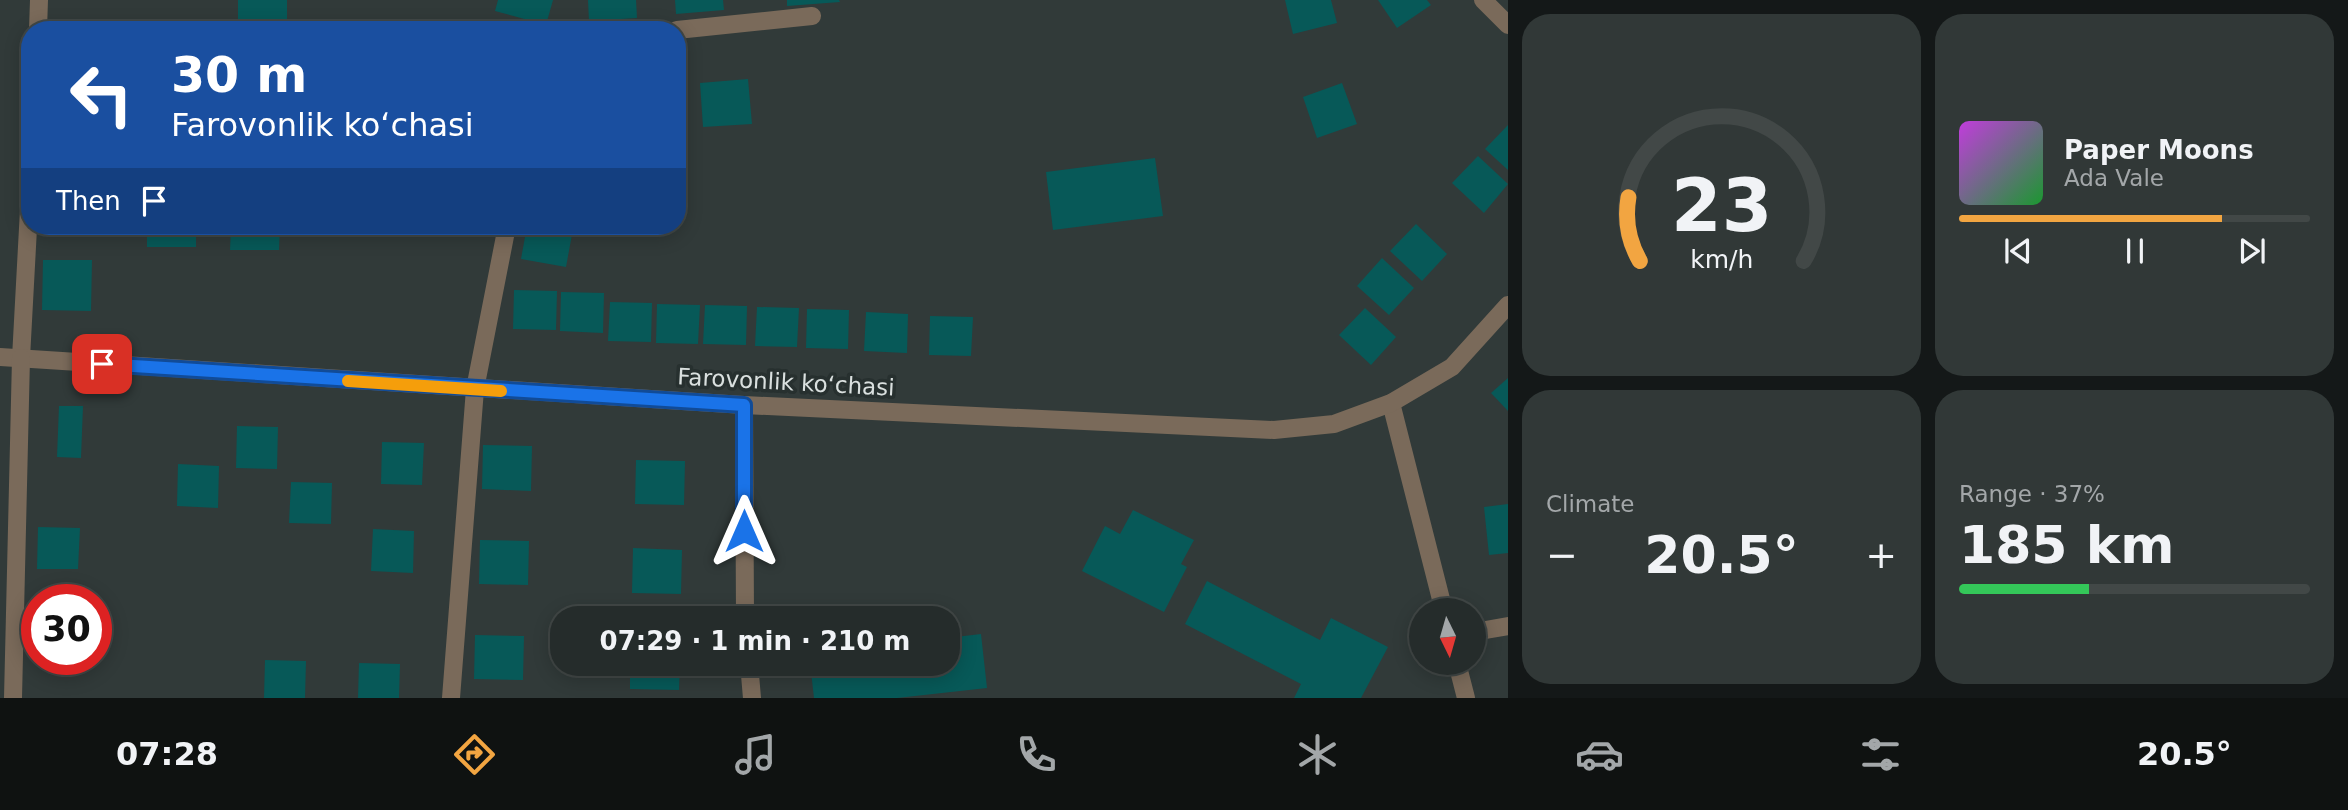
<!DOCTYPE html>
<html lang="en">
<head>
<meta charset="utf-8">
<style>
  :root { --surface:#252c2b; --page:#313837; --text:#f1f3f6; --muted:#a3a7a9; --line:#424847; --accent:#f2a541 }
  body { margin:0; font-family:"DejaVu Sans",sans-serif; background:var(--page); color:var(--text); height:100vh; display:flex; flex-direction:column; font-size:26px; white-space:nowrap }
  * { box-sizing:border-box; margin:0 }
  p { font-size:23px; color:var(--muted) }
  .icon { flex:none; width:38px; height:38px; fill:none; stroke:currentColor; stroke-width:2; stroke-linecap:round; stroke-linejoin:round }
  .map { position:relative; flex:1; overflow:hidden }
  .side { display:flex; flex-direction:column; gap:14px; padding:14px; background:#141818; width:840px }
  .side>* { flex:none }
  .hud { position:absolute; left:21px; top:21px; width:665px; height:214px; border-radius:28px; box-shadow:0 4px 18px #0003,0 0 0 2px var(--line); background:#1a4fa0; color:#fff; overflow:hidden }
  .needle { width:46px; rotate:175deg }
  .tools { position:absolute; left:1409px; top:598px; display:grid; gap:14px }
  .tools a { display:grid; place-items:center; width:77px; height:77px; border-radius:50%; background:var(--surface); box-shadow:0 4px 18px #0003,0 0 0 2px var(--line); font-size:35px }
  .speed { position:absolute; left:21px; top:584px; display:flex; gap:14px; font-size:35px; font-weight:700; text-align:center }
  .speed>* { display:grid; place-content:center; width:91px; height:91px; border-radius:50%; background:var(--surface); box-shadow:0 4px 18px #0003,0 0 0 2px var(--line); line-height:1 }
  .speed .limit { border:10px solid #d22; background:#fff; color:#111 }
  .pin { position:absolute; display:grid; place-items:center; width:60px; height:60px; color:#fff; margin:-30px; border-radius:14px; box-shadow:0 4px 10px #0006 }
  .me { position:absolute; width:77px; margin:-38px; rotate:0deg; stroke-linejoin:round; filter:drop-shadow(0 0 5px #0008) }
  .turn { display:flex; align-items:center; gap:24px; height:147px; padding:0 35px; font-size:32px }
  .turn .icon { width:91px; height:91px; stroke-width:2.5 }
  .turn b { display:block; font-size:49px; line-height:60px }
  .then { display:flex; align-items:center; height:66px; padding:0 35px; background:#0003; gap:14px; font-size:26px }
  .big { font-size:52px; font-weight:600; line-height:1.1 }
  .side .widget { flex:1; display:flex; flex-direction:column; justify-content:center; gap:10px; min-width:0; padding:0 24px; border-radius:28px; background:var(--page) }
  .side .dial { align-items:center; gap:0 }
  .dial svg { height:182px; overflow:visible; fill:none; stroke:var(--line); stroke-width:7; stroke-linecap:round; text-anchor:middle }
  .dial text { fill:var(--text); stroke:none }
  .song { display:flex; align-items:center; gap:21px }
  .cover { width:84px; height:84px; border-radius:10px; background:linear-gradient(135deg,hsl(290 70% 55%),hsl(130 70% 35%)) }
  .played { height:7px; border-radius:4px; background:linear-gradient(90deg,var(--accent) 75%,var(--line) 75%) }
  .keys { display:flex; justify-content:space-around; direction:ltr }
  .heat { display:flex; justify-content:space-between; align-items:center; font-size:38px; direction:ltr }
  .charge { height:10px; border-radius:5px; background:linear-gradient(90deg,#34c759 37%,var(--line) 0) }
  .side .tiles { flex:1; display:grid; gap:14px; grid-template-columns:repeat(2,1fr) }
  .trip { position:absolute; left:550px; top:606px; width:410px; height:70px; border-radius:28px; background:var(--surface); box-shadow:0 4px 18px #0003,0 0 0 2px var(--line); font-weight:600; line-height:70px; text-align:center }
  .tab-bar { display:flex; height:112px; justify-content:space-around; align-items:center; background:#0f1211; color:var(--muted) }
  .tab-bar .icon { width:49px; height:49px }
  .tab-bar .on { color:var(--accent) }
  .tab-bar b { font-size:32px; color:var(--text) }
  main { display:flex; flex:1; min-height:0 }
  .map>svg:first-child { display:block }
</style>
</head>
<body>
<main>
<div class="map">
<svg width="1508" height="698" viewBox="0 0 1508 698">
  <rect width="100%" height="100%" fill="#313a39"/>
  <g fill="#075958">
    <polygon points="238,0 287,0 287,21 238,20"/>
    <polygon points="498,0 553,0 546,25 495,11"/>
    <polygon points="588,0 636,0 637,18 589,21"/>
    <polygon points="675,0 723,0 724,10 676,14"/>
    <polygon points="787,0 839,0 840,2 787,6"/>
    <polygon points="1285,0 1331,0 1337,23 1293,34"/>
    <polygon points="1378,0 1427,0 1431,5 1397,28"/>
    <rect x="414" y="21" width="49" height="9"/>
    <polygon points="748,79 752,124 703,127 700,83"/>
    <polygon points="1342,83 1357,124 1317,138 1303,97"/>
    <polygon points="1508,125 1508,170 1485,149"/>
    <polygon points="1478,156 1508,184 1484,213 1452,183"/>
    <polygon points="1155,158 1163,216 1053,230 1046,172"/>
    <polygon points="1416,224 1447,254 1422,281 1390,251"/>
    <rect x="147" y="226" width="49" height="21"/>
    <polygon points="231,226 280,226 279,250 230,250"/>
    <polygon points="527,226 573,229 566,267 521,259"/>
    <polygon points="1382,258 1414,288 1389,315 1357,286"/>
    <polygon points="43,260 92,260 91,311 42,310"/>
    <polygon points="514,290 557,291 556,330 513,329"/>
    <polygon points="561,292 604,293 603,333 560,331"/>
    <polygon points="610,302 652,303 651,342 608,341"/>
    <polygon points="657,304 700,305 698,344 656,343"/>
    <polygon points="705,305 747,306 746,345 703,344"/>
    <polygon points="757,307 799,308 797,347 755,346"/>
    <polygon points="1365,308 1396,337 1371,365 1339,335"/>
    <polygon points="807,309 849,310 848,349 806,348"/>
    <polygon points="866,312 908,314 907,353 864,351"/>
    <polygon points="930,316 973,317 971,356 929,355"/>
    <polygon points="1508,378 1508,411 1491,393"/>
    <polygon points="59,406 83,406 81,458 57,457"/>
    <polygon points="237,426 278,427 277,469 236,468"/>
    <polygon points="382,442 424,443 422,485 381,484"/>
    <polygon points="483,445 532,446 531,491 482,489"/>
    <polygon points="636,460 685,461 684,505 635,504"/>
    <polygon points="178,464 219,466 218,508 177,506"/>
    <polygon points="291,482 332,483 331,524 289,523"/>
    <polygon points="1508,504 1508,553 1489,555 1484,507"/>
    <polygon points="1133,510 1194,540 1181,564 1187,567 1164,612 1082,571 1105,526 1120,534"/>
    <polygon points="38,527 80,528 78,569 37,569"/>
    <polygon points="373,529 414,531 413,573 371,571"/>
    <polygon points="480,540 529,541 528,585 479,584"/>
    <polygon points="633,548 682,550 681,594 632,593"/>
    <polygon points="1207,581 1320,640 1331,618 1388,647 1361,698 1294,698 1301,684 1185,624"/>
    <polygon points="981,634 987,688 897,698 814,698 810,663 947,663 947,638"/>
    <polygon points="475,635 524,636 523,680 474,679"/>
    <polygon points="265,660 306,661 305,698 264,698"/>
    <polygon points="359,663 400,664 399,698 358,698"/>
    <polygon points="630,663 680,663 679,690 630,689"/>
  </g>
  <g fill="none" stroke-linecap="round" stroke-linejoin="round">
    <g stroke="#7a6a5a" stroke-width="18">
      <polyline points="1483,0 1508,25"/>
      <polyline points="38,30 39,0"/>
      <polyline points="677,30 812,16"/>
      <polyline points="21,358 30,191"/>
      <polyline points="1391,403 1444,611"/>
      <polyline points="744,405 745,618"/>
      <polyline points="1474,632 1508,626"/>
      <polyline points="749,663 752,698"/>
      <polyline points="1457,663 1466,698"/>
      <polyline points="451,698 475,389 507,226"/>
    </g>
    <g stroke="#7a6a5a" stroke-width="18">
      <polyline points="0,357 744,405 1274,430 1334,424 1391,403 1452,367 1508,305"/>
      <polyline points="13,698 21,358"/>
    </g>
  </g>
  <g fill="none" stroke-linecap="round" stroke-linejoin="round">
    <g stroke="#114b97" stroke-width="18">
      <polyline id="route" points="102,364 744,405 744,531"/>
    </g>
    <use href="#route" stroke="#1a73e8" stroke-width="12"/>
    <polyline stroke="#f59e0b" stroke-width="12" points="348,381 501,391"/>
  </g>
  <g text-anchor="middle" stroke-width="7" stroke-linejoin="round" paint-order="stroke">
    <g font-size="23" fill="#dae0df" stroke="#27302f">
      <text transform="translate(786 382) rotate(3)" y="8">Farovonlik koʻchasi</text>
    </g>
  </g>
</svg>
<div class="tools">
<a><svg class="needle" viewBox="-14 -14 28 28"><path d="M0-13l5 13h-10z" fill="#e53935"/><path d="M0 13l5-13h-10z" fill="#a3a7a9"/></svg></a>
</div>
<div class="speed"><div class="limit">30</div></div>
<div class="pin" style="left:102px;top:364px;background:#d93025"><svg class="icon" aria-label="arrive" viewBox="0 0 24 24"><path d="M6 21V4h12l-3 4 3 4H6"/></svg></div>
<svg class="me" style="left:744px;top:531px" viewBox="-20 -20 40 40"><path d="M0-17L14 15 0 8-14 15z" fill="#1a73e8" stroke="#fff" stroke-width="4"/></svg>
<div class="trip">07:29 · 1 min · 210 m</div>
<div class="hud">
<div class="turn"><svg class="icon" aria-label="left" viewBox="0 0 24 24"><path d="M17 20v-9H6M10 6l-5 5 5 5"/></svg><div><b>30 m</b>Farovonlik koʻchasi</div></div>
<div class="then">Then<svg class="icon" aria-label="arrive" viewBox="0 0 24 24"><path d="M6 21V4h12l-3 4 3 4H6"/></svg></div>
</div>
</div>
<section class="side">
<div class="tiles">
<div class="widget dial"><svg viewBox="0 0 100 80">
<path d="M14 69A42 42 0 1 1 86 69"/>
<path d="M14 69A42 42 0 0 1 9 41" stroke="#f2a541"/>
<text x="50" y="56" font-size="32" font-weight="700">23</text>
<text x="50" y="72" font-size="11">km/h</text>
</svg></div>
<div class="widget">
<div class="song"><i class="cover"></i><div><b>Paper Moons</b><p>Ada Vale</p></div></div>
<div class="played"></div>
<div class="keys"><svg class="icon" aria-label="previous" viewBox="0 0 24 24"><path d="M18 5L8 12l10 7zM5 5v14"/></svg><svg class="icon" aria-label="pause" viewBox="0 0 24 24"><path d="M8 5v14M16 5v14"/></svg><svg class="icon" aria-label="next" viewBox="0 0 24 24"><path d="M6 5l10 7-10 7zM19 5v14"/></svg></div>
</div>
<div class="widget"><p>Climate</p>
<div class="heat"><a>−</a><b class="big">20.5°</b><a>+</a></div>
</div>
<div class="widget"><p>Range · 37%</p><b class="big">185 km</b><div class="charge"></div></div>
</div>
</section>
</main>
<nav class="tab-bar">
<b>07:28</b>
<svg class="icon on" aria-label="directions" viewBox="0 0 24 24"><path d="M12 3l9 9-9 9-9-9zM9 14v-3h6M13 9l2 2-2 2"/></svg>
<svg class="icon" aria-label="music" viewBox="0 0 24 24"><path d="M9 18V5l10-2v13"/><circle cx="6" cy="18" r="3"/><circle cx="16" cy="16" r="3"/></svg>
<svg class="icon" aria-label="phone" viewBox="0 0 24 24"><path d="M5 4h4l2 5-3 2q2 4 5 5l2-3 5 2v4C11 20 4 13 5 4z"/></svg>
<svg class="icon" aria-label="climate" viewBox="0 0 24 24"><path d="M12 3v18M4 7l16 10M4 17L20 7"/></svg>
<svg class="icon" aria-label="car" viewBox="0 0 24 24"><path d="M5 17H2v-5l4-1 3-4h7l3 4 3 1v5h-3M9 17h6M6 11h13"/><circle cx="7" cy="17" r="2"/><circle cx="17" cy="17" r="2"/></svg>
<svg class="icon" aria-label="filters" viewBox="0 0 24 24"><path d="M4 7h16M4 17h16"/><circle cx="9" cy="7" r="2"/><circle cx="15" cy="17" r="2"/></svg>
<b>20.5°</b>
</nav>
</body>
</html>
